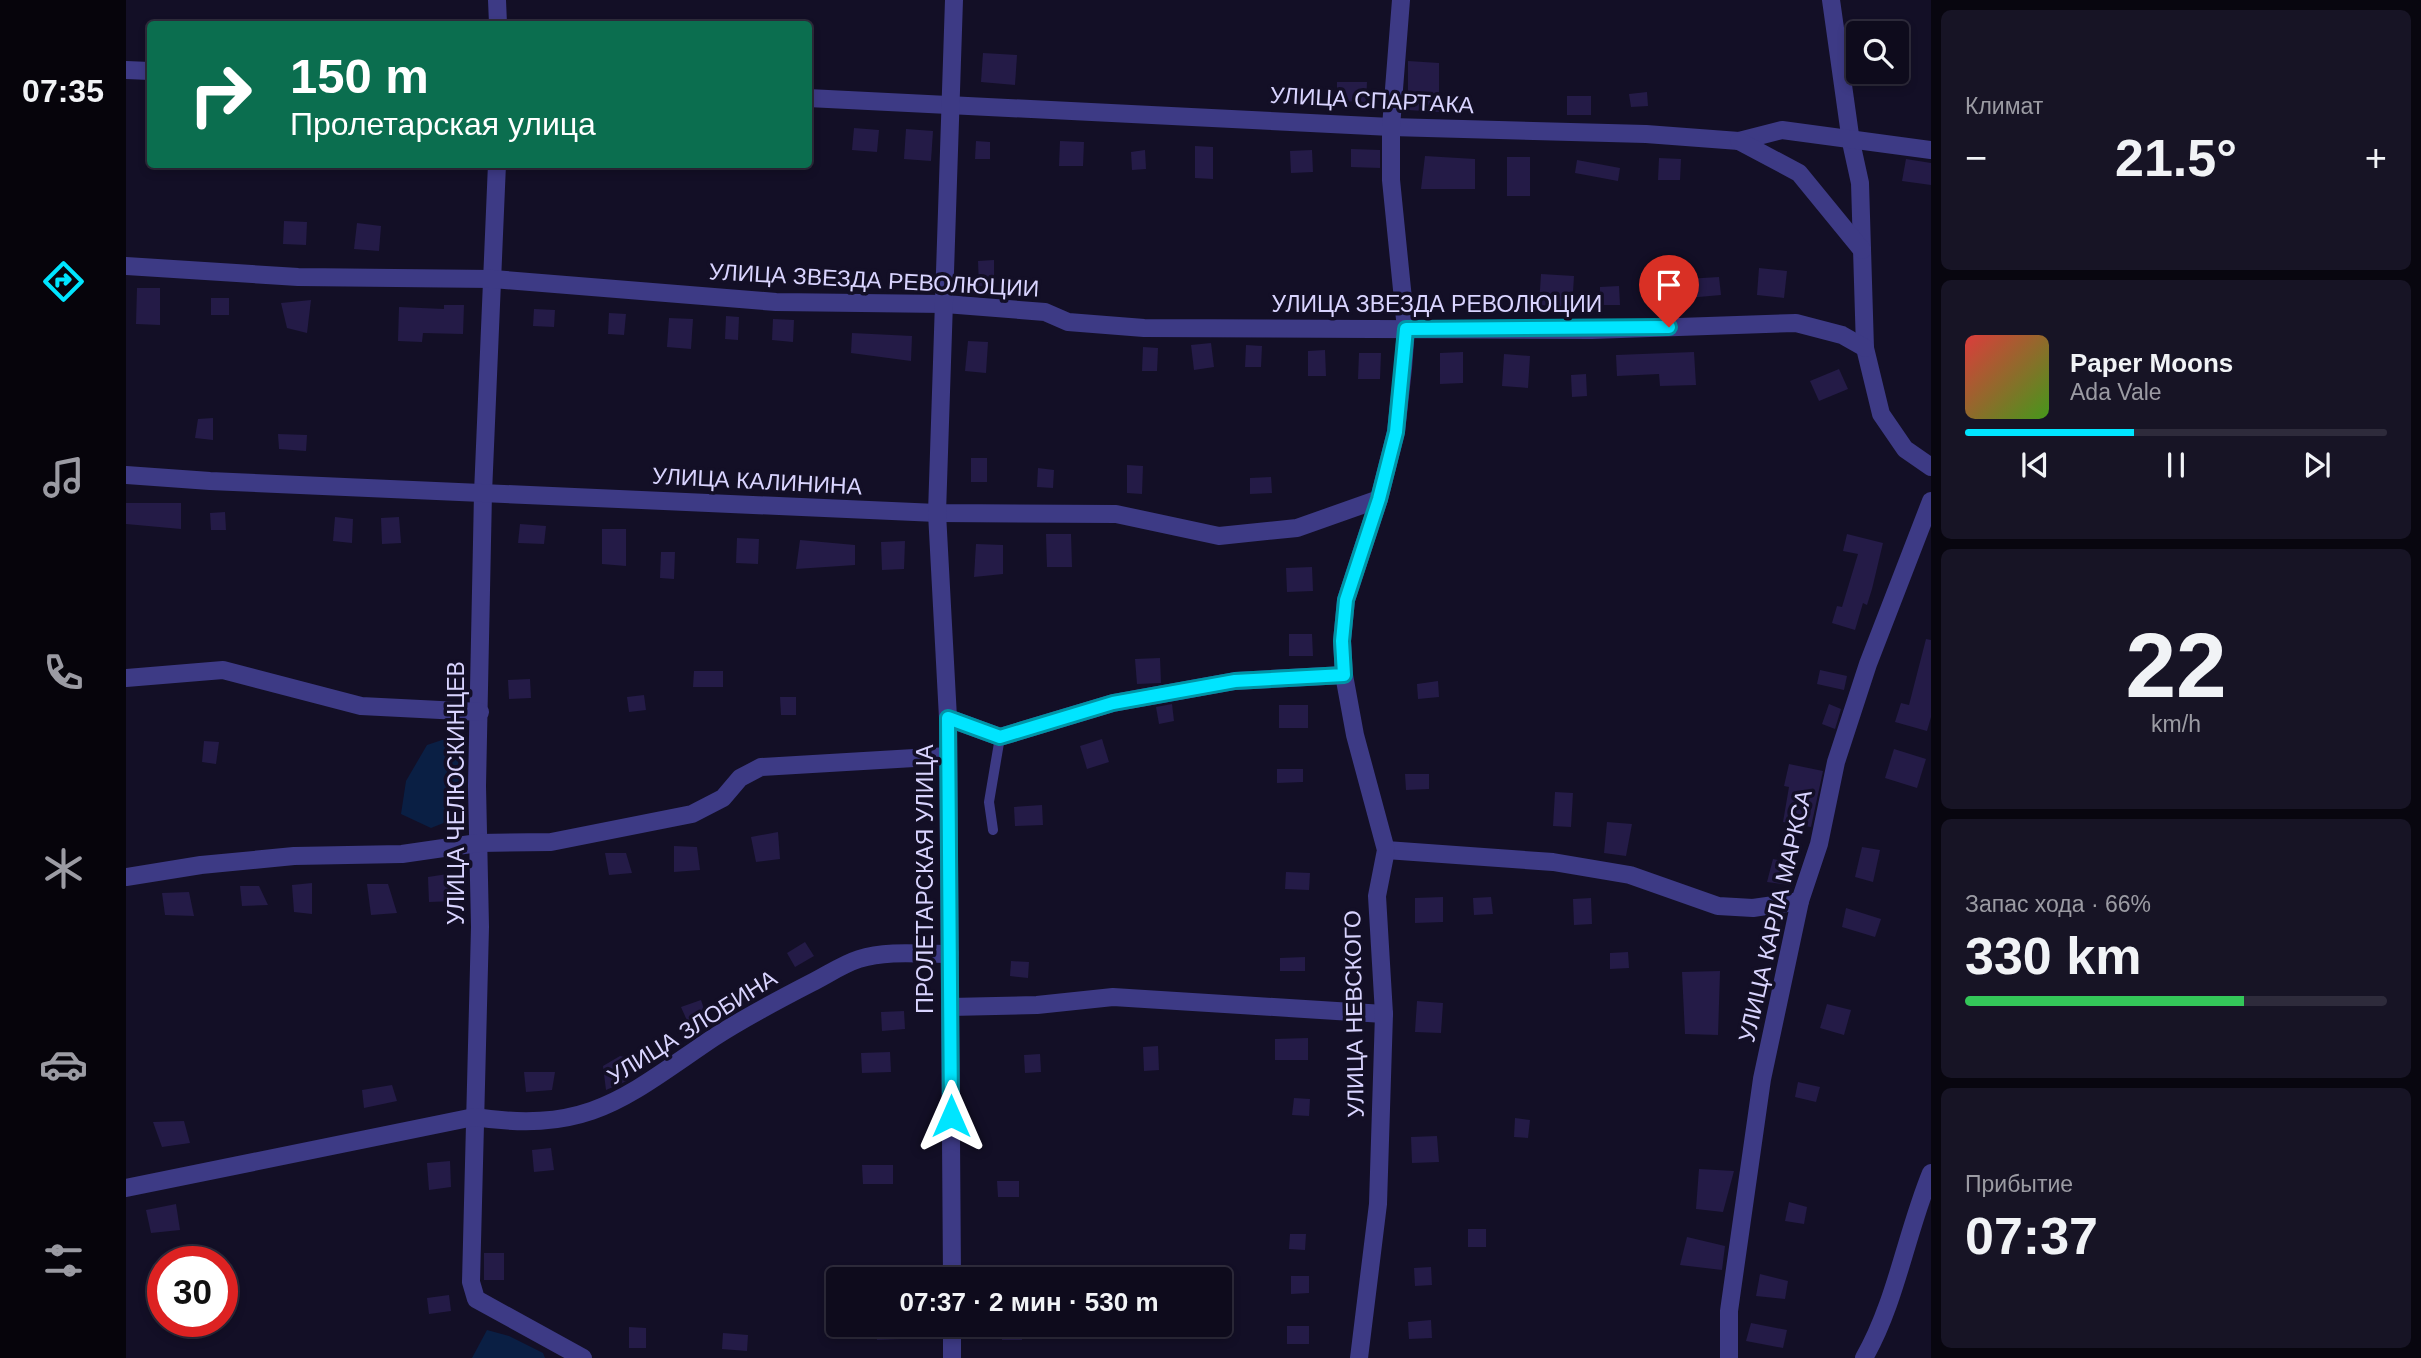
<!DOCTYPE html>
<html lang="ru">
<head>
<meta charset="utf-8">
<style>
  :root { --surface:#0e0b1c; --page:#171425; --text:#f1f3f6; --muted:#9b9ba3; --line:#2e2b3b; --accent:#00e5ff }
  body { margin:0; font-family:Helvetica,sans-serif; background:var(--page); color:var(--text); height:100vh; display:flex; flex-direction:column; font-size:26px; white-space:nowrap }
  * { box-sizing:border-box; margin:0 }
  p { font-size:23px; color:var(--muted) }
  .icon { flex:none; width:38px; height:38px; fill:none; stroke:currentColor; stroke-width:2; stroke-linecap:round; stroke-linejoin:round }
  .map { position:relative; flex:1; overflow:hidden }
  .drawer { display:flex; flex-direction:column; gap:10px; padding:10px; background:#08060f; width:490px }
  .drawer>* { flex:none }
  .banner { position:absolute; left:21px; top:21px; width:665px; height:147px; border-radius:7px; box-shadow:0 4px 10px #0003,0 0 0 2px var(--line); background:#0b6e4f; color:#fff; overflow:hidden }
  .controls { position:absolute; left:1720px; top:21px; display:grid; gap:14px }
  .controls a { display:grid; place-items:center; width:63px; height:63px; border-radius:7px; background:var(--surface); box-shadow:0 4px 10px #0003,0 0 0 2px var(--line); font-size:35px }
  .speed { position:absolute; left:21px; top:1246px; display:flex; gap:14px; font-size:35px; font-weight:700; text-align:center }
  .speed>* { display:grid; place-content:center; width:91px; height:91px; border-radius:50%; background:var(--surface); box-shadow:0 4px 10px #0003,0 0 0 2px var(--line); line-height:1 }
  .speed .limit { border:10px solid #d22; background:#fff; color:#111 }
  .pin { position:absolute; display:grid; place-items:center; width:60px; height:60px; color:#fff; margin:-72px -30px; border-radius:50% 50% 50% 0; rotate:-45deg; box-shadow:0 0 7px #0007 }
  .pin .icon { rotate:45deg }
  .me { position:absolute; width:77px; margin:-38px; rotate:0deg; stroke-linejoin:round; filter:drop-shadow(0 0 5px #0008) }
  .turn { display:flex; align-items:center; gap:24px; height:147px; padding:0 28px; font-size:32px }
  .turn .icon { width:91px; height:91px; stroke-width:2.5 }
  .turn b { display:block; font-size:49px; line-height:60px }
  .big { font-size:52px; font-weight:600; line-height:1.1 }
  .drawer .widget { flex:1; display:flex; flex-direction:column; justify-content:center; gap:10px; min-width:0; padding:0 24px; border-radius:10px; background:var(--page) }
  .drawer .dial { align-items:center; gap:0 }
  .dial b { font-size:91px; line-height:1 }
  .song { display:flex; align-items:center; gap:21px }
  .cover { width:84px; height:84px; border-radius:10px; background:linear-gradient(135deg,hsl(0 70% 55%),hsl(100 70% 35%)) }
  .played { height:7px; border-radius:4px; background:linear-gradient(90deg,var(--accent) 40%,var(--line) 40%) }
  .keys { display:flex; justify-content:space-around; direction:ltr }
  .heat { display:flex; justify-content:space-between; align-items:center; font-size:38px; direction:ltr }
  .charge { height:10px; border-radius:5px; background:linear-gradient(90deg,#34c759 66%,var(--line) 0) }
  .trip { position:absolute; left:700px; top:1267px; width:406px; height:70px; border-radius:7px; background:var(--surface); box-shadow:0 4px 10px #0003,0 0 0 2px var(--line); font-weight:600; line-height:70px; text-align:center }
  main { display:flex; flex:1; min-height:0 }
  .tab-bar { display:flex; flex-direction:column; width:126px; justify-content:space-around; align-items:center; background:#06040b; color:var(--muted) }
  .tab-bar .icon { width:49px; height:49px }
  .tab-bar .on { color:var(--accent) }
  .tab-bar b { font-size:32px; color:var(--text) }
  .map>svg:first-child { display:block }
</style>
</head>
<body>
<main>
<nav class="tab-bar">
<b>07:35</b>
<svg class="icon on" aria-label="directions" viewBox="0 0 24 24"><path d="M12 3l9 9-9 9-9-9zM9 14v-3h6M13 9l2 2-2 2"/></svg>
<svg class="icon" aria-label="music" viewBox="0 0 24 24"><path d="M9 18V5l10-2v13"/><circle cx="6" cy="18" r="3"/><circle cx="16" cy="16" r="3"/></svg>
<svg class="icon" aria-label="phone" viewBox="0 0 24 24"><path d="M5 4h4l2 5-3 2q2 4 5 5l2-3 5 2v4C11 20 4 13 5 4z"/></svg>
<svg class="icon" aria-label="climate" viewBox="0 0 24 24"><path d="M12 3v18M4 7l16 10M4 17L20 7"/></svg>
<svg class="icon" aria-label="car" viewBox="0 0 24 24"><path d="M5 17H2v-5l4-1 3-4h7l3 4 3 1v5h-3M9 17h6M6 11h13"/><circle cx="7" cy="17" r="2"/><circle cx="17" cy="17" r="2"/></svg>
<svg class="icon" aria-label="filters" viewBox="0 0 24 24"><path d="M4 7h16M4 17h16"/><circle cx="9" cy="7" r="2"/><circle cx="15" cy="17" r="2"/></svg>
</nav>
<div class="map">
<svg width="1805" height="1358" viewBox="0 0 1805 1358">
  <rect width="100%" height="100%" fill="#130f26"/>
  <g fill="#0a1f44">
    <polygon points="331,735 335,806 320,822 305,828 275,814 280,781 301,745"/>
    <polygon points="361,1330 383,1336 417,1353 419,1358 346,1358"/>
  </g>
  <g fill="#241b47">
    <polygon points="857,53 891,55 889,85 855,82"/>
    <polygon points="1282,61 1313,63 1313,112 1282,110"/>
    <polygon points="1211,82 1241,82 1240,102 1211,101"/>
    <polygon points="1521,92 1522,106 1505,107 1503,94"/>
    <rect x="1441" y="96" width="24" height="19"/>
    <polygon points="728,128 753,130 751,152 726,150"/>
    <polygon points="780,129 807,131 805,161 778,159"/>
    <polygon points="850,141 864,142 864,159 849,159"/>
    <polygon points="934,141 958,142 957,166 933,166"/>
    <polygon points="1069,146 1087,147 1087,179 1069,178"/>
    <polygon points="1225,149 1254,150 1254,168 1225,167"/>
    <polygon points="1019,150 1020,169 1006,170 1005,152"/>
    <polygon points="1186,150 1187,172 1165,173 1164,151"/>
    <polygon points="1299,156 1349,159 1349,189 1295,189"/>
    <rect x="1381" y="157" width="23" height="39"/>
    <polygon points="1533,158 1555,159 1554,180 1532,180"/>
    <polygon points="1780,159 1805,163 1805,185 1776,181"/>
    <polygon points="1451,160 1494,168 1492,181 1449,173"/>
    <polygon points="158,221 181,222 180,245 157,244"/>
    <polygon points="231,223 255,226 253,251 228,249"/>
    <polygon points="868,260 868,286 853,286 852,261"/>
    <polygon points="1633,268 1661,271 1658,298 1631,295"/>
    <polygon points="1415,274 1448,276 1446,307 1413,305"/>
    <polygon points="1593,277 1595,295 1561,298 1560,279"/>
    <polygon points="1493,286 1494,305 1474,305 1474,287"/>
    <polygon points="11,288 34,288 34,325 10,324"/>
    <rect x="85" y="298" width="18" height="17"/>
    <polygon points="185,300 181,333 161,328 155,303"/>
    <polygon points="318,305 338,305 337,334 297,333 296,342 272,341 273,307 318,309"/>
    <polygon points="408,309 429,310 428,327 407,326"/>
    <polygon points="483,313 500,314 498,335 482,334"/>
    <polygon points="600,316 613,317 612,340 599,339"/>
    <polygon points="543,318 567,319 565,349 541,347"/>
    <polygon points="647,319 668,320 667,342 646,340"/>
    <polygon points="726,333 786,336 785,361 725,353"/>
    <polygon points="842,341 862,342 860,373 839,371"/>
    <polygon points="1085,343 1088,367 1068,370 1065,345"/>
    <polygon points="1120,345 1136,346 1135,367 1119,367"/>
    <polygon points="1017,347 1032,348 1031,371 1016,371"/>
    <polygon points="1199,350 1200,376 1182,376 1182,351"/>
    <polygon points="1337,352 1337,383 1314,384 1314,353"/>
    <polygon points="1568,352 1570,385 1534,386 1533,374 1491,376 1490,355"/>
    <polygon points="1233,353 1255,353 1254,379 1232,379"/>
    <polygon points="1378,354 1404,356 1402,388 1376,386"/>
    <polygon points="1713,369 1722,389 1693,401 1684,381"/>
    <polygon points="1460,374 1461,396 1446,397 1445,375"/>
    <polygon points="87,418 87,440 69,438 72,419"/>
    <polygon points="152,434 181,435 180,451 153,449"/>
    <rect x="845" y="458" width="16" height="24"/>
    <polygon points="1001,465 1017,466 1016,494 1001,493"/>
    <polygon points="912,468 928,470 927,488 911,487"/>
    <polygon points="1145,477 1146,493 1124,494 1124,478"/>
    <polygon points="0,503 55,503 55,529 0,524"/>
    <polygon points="99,512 100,530 85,530 84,513"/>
    <polygon points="209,517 227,519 226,543 207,541"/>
    <polygon points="273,517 275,543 256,544 255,518"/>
    <polygon points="394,524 420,526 418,544 392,543"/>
    <polygon points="476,529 500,529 500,566 476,564"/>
    <polygon points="920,534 945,534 946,567 921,567"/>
    <polygon points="1721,534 1757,543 1746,589 1741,605 1737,603 1729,630 1706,623 1711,606 1716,607 1732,554 1717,551"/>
    <polygon points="611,538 633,539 632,564 610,563"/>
    <polygon points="674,540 729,545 729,565 670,569"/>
    <polygon points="779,541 778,569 756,570 755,542"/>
    <polygon points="850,544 877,545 877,574 848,577"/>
    <polygon points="535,552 549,552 548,579 534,578"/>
    <polygon points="1186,567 1187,591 1161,592 1160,568"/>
    <polygon points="1163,634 1186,634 1187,656 1163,656"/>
    <polygon points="1800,639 1805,640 1805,717 1801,731 1769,722 1775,703 1783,705"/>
    <polygon points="1034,658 1035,683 1011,684 1009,659"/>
    <polygon points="1694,670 1721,676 1718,690 1691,684"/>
    <polygon points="568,671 597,671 597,687 567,687"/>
    <polygon points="404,679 405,698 383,699 382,680"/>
    <polygon points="1312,681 1313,697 1292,699 1291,684"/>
    <polygon points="518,695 520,710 503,712 501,697"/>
    <polygon points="654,697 670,697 670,715 655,715"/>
    <polygon points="1046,704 1048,721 1033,724 1030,707"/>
    <polygon points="1703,704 1715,709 1709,729 1696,724"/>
    <rect x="1153" y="705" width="29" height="23"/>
    <polygon points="976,739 983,762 961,769 954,746"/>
    <polygon points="78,741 93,742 90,764 76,762"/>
    <polygon points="1768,749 1800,759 1791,788 1759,778"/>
    <polygon points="1663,764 1697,771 1685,827 1657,822 1663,787 1658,786"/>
    <polygon points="1151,769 1177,769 1177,782 1151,783"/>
    <polygon points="1279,774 1303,774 1303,789 1280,790"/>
    <polygon points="1429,792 1447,793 1445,827 1427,826"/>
    <polygon points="916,805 917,825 889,826 888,807"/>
    <polygon points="1481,822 1506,824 1500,856 1478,853"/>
    <polygon points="652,832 654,859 630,862 625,837"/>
    <polygon points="548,846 571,847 574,870 548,872"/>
    <polygon points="1736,847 1754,850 1747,882 1729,877"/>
    <polygon points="479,853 500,853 506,873 483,875"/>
    <polygon points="1647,859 1670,864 1664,885 1641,882"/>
    <polygon points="1160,872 1184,873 1183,890 1159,889"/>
    <polygon points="328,873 329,901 303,902 302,877"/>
    <polygon points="186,883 186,914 168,912 166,885"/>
    <polygon points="241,884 262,884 271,913 245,915"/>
    <polygon points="114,886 133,886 142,905 116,906"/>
    <polygon points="63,892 68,916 39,915 36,893"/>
    <polygon points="1317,897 1317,922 1289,923 1289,898"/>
    <polygon points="1365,897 1367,914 1348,915 1347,898"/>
    <polygon points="1465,898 1466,924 1448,925 1447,899"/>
    <polygon points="1720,908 1755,919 1749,937 1716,927"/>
    <polygon points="679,942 688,956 669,967 661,953"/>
    <polygon points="1502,952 1503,968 1484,969 1484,953"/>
    <polygon points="1179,957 1179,971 1154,971 1154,958"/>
    <polygon points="885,961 903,962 902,978 884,976"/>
    <polygon points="1594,971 1592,1035 1559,1034 1556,972"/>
    <polygon points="575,1000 580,1015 563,1025 555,1007"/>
    <polygon points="1291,1001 1317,1003 1315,1033 1289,1032"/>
    <polygon points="1701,1004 1725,1010 1718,1035 1694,1028"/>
    <polygon points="778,1011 779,1029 756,1031 755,1012"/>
    <polygon points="1182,1038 1182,1060 1149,1060 1149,1039"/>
    <polygon points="1032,1046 1033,1070 1018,1071 1017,1047"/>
    <polygon points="764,1052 765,1072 736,1073 735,1053"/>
    <polygon points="914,1054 915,1072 899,1073 898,1055"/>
    <polygon points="494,1056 503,1058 503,1080 480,1090 477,1066"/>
    <polygon points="398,1072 429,1072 426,1090 400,1092"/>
    <polygon points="1672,1082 1694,1087 1690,1102 1669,1097"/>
    <polygon points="266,1085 271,1101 238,1108 236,1090"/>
    <polygon points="1168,1098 1184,1099 1183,1116 1166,1115"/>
    <polygon points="1389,1118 1404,1120 1402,1138 1388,1137"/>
    <polygon points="58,1121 64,1143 36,1147 27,1122"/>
    <polygon points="1311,1136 1313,1162 1286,1163 1285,1137"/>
    <polygon points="425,1148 428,1170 408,1172 406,1150"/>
    <polygon points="324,1161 325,1187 303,1190 301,1163"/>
    <polygon points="736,1165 767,1165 767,1184 737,1184"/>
    <polygon points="1573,1169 1608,1171 1597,1212 1570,1209"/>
    <polygon points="871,1181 893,1181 893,1197 872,1197"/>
    <polygon points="1663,1202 1681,1207 1678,1224 1659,1221"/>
    <polygon points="50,1204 54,1230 25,1233 20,1210"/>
    <rect x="1342" y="1229" width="18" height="18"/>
    <polygon points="1164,1234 1180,1234 1179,1250 1163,1249"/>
    <polygon points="1561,1237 1599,1246 1596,1270 1554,1265"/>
    <rect x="358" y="1253" width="20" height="27"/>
    <polygon points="1305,1267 1306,1285 1289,1286 1288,1268"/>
    <polygon points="1634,1274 1662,1281 1659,1299 1630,1296"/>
    <polygon points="1165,1276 1183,1276 1183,1293 1165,1294"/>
    <polygon points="323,1295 325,1311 303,1314 301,1298"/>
    <polygon points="1305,1320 1306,1338 1283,1339 1282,1322"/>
    <polygon points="1625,1323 1661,1330 1657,1348 1620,1341"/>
    <polygon points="751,1325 775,1325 775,1339 751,1340"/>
    <rect x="876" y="1325" width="20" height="15"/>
    <rect x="1161" y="1326" width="22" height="18"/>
    <polygon points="503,1327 520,1328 520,1348 503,1348"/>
    <polygon points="597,1333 622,1335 621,1351 596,1349"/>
  </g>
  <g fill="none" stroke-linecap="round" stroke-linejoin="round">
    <polyline stroke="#3d3a85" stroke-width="10" points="867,830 863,802 874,737"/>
    <g stroke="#3d3a85" stroke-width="18">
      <polyline points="371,0 372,24"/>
      <polyline points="1705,0 1725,142 1734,183 1739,348 1755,414 1779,449 1805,467"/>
      <polyline points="0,70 24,71"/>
      <polyline points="682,98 1265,127 1520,134 1613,141 1656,130 1805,150"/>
      <polyline points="1613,141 1673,173 1736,250"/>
      <polyline points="371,164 357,493 351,786 354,927 345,1282 350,1299 457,1358"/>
      <polyline points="0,266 172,277 367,279 650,302 819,304 919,312 942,322 1018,328 1466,330 1670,323 1716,335 1739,348"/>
      <polyline points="0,475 84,481 811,513 990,514 1093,536 1171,528 1253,499"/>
      <polyline points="0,678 97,670 235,706 354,712"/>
      <polyline points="822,718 874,737 987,703 1109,681 1218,675"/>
      <polyline points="1260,850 1427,862 1504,875 1592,906 1627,908 1674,901"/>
      <polyline points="0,877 75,865 168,856 276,854 352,843 425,842 566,814 597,798 614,778 635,767 822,756"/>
      <polyline points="824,1007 911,1005 987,997 1258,1014"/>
      <path d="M0,1188L348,1117C463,1134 498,1098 587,1038C618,1018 652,1000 685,983C701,975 717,964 733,959C761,950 794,954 824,954"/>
      <polyline points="826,1279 822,718 811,513 828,0"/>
      <polyline points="826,1325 826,1358"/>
      <polyline points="1233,1358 1252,1204 1258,1014 1251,896 1260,850 1229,735 1218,675 1216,641 1220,600 1253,499 1270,432 1277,368 1280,329 1265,180 1265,127 1275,0"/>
      <polyline points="1603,1358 1603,1311 1636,1079 1674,901 1693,844 1710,762 1742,664 1805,501"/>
      <path d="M1738,1358C1770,1302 1780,1234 1805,1173"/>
    </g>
  </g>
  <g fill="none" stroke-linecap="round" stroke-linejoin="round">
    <g stroke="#0095a6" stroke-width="18">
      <polyline id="route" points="825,1116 822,718 874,737 987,703 1109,681 1218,675 1216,641 1220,600 1253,499 1270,432 1280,329 1543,327"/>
    </g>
    <use href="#route" stroke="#00e5ff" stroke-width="12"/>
  </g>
  <g text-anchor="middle" stroke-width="7" stroke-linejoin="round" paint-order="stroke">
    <g font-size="23" fill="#d9d4ff" stroke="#130f26">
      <text transform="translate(1246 100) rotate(3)" y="8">УЛИЦА СПАРТАКА</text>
      <text transform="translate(748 280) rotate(3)" y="8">УЛИЦА ЗВЕЗДА РЕВОЛЮЦИИ</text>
      <text x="1311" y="312">УЛИЦА ЗВЕЗДА РЕВОЛЮЦИИ</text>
      <text transform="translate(631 481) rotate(3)" y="8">УЛИЦА КАЛИНИНА</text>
      <text transform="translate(330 793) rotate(-90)" y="8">УЛИЦА ЧЕЛЮСКИНЦЕВ</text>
      <text transform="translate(799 879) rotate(-90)" y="8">ПРОЛЕТАРСКАЯ УЛИЦА</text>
      <text transform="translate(1649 916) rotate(-77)" y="8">УЛИЦА КАРЛА МАРКСА</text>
      <text transform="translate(1228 1014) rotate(-91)" y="8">УЛИЦА НЕВСКОГО</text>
      <text transform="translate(566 1027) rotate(-32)" y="8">УЛИЦА ЗЛОБИНА</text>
    </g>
  </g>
</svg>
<div class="controls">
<a><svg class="icon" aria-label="search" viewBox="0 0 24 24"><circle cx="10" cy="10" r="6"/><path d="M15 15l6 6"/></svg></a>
</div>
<div class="speed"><div class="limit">30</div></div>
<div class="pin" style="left:1543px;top:327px;background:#d93025"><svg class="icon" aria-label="arrive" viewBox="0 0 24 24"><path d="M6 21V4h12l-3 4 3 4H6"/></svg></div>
<svg class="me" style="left:825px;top:1116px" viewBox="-20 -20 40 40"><path d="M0-17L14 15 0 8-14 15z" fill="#00e5ff" stroke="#fff" stroke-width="4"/></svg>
<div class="trip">07:37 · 2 мин · 530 m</div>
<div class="banner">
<div class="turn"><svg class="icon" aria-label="right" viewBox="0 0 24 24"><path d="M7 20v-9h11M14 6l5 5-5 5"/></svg><div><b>150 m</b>Пролетарская улица</div></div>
</div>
</div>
<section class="drawer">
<div class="widget"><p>Климат</p>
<div class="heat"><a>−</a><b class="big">21.5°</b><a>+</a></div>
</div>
<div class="widget">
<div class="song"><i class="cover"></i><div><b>Paper Moons</b><p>Ada Vale</p></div></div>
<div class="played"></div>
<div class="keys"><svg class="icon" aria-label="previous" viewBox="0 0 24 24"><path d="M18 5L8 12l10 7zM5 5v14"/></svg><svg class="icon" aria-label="pause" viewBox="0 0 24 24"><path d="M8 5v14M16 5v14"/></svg><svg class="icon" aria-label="next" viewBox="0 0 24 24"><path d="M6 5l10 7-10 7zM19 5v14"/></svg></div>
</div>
<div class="widget dial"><b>22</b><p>km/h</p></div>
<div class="widget"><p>Запас хода · 66%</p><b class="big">330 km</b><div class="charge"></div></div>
<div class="widget"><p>Прибытие</p><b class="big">07:37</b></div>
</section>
</main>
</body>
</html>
